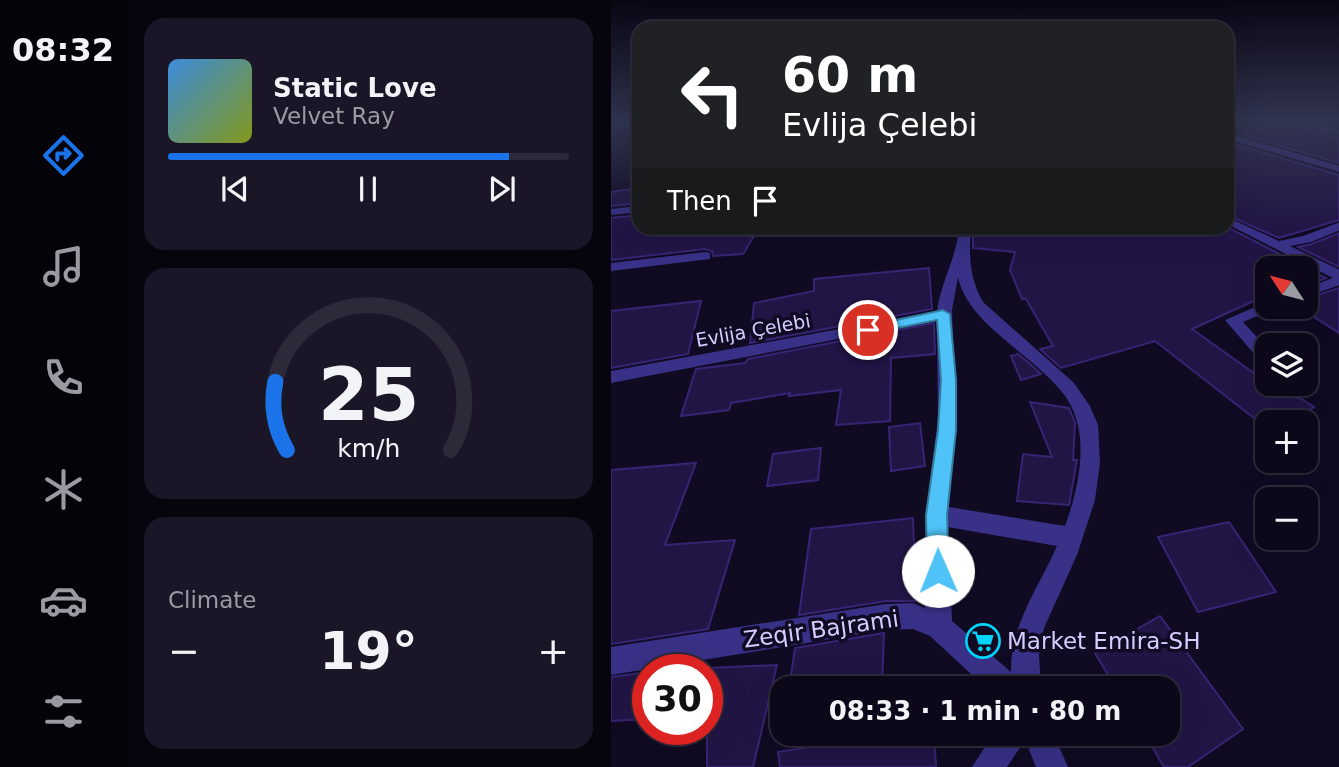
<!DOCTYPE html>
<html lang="en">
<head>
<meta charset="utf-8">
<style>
  :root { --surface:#0c081a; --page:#1a1627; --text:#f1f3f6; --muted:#9a9aa2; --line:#2c2939; --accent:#1a73e8 }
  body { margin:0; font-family:"DejaVu Sans",sans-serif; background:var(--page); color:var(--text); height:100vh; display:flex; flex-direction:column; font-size:26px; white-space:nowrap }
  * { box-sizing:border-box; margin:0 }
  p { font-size:23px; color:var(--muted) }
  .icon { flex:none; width:38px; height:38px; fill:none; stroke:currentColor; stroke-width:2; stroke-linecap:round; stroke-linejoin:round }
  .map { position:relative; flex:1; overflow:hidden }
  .side { display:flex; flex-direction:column; gap:18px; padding:18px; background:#07040e; width:485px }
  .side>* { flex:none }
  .guide { position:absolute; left:21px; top:21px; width:602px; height:214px; border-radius:21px; box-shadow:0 7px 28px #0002,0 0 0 2px var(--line); background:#202124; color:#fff; overflow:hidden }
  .needle { width:46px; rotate:306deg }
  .tools { position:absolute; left:644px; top:256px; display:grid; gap:14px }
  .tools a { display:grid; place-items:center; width:63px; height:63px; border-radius:14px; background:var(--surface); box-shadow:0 7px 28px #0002,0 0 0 2px var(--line); font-size:35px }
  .speed { position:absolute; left:21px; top:654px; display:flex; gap:14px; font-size:35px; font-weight:700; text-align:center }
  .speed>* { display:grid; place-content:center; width:91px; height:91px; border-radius:50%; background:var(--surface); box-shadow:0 7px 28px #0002,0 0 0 2px var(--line); line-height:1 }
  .speed .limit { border:10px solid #d22; background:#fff; color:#111 }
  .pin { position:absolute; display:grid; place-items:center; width:60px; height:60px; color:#fff; margin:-30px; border:4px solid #fff; border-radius:50%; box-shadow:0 2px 7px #0007 }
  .me { position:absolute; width:77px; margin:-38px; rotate:359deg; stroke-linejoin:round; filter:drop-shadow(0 0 5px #0008) }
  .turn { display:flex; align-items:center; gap:24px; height:147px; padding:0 35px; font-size:32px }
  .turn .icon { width:91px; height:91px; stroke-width:2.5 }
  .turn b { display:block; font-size:49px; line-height:60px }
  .then { display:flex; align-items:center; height:66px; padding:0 35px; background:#0003; gap:14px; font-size:26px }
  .big { font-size:52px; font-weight:600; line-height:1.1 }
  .side .card { flex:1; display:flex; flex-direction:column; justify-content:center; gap:10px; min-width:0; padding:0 24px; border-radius:21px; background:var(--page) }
  .side .dial { align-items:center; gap:0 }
  .dial svg { height:182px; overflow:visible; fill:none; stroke:var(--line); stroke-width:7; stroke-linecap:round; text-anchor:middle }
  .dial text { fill:var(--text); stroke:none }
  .song { display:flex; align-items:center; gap:21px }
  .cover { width:84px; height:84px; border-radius:10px; background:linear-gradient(135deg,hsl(210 70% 55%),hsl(70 70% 35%)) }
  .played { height:7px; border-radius:4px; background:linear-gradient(90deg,var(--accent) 85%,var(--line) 85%) }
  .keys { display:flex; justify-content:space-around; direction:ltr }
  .heat { display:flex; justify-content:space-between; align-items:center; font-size:38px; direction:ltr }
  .trip { position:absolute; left:159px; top:676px; width:410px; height:70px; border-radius:21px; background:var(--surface); box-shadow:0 7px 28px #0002,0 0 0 2px var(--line); font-weight:600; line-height:70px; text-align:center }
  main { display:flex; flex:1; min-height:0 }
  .menu { display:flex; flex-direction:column; width:126px; justify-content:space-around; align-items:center; background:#05030a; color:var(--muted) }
  .menu .icon { width:49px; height:49px }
  .menu .selected { color:var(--accent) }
  .menu b { font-size:32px; color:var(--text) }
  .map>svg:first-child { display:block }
</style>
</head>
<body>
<main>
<nav class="menu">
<b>08:32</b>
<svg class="icon selected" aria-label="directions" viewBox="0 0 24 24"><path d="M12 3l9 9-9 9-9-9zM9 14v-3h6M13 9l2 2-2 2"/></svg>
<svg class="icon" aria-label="music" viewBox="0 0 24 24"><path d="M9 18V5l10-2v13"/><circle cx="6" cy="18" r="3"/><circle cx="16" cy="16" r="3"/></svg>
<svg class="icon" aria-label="phone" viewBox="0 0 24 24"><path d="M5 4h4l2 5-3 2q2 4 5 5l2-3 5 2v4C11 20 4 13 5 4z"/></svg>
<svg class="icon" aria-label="climate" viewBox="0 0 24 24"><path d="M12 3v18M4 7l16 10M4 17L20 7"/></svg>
<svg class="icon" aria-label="car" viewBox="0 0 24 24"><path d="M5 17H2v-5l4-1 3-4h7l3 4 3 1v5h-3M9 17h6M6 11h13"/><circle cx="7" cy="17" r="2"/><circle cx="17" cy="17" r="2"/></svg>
<svg class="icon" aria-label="filters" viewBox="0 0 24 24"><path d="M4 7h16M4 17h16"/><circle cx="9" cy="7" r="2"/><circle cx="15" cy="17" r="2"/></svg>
</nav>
<section class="side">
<div class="card">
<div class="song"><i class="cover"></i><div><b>Static Love</b><p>Velvet Ray</p></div></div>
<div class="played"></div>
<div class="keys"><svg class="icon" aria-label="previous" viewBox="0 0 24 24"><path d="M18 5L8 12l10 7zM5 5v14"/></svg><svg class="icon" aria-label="pause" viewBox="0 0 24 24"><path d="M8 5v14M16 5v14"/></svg><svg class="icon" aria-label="next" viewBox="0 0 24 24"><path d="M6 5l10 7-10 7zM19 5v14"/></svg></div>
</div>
<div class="card dial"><svg viewBox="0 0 100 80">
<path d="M14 69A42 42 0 1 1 86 69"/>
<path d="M14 69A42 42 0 0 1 9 39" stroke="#1a73e8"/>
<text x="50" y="56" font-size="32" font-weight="700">25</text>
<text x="50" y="72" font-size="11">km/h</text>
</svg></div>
<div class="card"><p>Climate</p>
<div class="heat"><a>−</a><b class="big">19°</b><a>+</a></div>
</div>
</section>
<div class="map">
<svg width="729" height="767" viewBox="0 0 729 767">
  <rect width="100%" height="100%" fill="#100b23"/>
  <g fill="#211546" stroke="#382474" stroke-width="2">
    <polygon points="669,122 728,138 728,163 632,135"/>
    <polygon points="616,142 728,175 728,220 668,238 616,215"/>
    <polygon points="28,188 28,203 0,206 0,192"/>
    <polygon points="28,215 28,228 148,228 132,254 102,256 101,251 94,249 0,260 0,218"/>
    <polygon points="616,227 715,278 695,285 695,268 656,268 656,295 581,329 647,376 651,373 656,377 656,383 667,383 679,397 689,398 703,407 680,422 648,422 544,341 450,368 429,349 442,346 415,299 411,299 399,270 404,252 362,248 362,228"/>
    <polygon points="728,233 728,267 687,247 701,244"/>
    <polygon points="318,268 321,309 139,343 143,303 203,291 203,279"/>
    <polygon points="728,288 728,333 686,306 695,306 695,299"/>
    <polygon points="90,301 77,354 0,368 0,311"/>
    <polygon points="323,323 324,354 280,358 279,421 225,425 230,390 178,396 179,393 120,403 118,410 70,416 85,369 134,363 137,359"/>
    <polygon points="407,354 418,363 430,374 410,380 400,356"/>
    <polygon points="419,402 458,408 464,423 462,460 466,460 458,505 406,501 412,454 441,457"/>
    <polygon points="309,423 314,466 280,471 278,427"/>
    <polygon points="210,448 207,480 156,486 162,454"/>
    <polygon points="85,463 54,545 124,540 97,629 0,644 0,470"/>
    <polygon points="302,518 305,601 275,601 188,615 200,529"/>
    <polygon points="618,522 665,592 587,612 547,537"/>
    <polygon points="549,616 632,729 577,767 553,767 533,733 556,733 556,688 505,688 484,653"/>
    <polygon points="273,633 271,688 178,688 184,648"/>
    <polygon points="166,665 142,767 96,767 96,668"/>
    <polygon points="37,672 37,719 0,721 0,677"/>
    <polygon points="284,733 323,733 325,767 169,767 167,752"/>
  </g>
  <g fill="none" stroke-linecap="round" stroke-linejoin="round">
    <g fill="#383187" fill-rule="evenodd">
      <polygon points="677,121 691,121 729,130 729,135"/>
      <polygon points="616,133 729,166 729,172 616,139"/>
      <polygon points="28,206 28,212 0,215 0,209"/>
      <polygon points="616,217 668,241 692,236 729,222 729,230 700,242 679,246 729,270 729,285 695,297 695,288 722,278 616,224"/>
      <path d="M348,228H360C358,256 358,277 372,302L463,383L479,406L487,425L489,463L484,500L466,555L433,628L428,655L430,688H375L319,636L302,629L275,630L0,675V647L275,604L302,603L314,608L315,515L327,419L326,320L0,383V371L326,311C330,282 346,256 348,228ZM347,277C352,300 369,318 386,333C408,353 432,369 451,392C481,428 469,485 454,526L338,507L345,419L341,310ZM337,527L446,546C428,587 399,625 400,672L341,621Z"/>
      <polygon points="94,252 99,253 99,259 0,271 0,263"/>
      <polygon points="656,302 656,306 665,306 663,309 632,322 656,348 656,363 650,362 614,320"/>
      <polygon points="670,383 689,383 695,391 686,397 680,395"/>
      <polygon points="383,733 442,733 457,767 425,767 414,740 396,767 361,767"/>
    </g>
  </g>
  <linearGradient id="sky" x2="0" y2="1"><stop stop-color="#090613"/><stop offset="0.53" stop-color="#313450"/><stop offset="1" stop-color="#313450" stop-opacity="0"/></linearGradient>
  <rect width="729" height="229" fill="url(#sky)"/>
  <polygon fill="#4fc3f7" stroke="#337fa1" stroke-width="2" points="332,310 339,314 345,380 345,430 336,515 338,571 335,579 327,582 319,579 316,571 315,515 327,430 330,380 326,320 257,334 250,330 257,326"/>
  <defs>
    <g id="supermarket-ring" transform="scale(1.75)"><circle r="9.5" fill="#100b23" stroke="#00d4f8" stroke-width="1.5"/><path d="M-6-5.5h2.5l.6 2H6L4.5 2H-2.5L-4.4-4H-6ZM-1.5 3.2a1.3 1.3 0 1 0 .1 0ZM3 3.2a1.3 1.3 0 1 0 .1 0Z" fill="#00d4f8"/></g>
  </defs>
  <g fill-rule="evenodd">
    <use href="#supermarket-ring" x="372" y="641"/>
  </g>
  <g text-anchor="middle" stroke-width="7" stroke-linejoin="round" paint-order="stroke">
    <g font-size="19" fill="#d5cdff" stroke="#100b23">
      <text transform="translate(142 330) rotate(-10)" y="7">Evlija Çelebi</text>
    </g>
    <g font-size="23" fill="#d5cdff" stroke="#100b23">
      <text transform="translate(210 629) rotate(-8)" y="8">Zeqir Bajrami</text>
    </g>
    <g font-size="23" fill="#d5cdff" stroke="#100b23" text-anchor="start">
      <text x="396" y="649">Market Emira-SH</text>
    </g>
  </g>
</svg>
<div class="tools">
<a><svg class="needle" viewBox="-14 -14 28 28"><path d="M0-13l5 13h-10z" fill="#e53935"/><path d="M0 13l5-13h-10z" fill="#9a9aa2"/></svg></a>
<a><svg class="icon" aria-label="layers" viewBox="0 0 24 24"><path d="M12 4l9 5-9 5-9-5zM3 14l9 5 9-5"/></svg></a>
<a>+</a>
<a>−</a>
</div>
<div class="speed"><div class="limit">30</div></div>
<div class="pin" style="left:257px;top:330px;background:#d93025"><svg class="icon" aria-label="arrive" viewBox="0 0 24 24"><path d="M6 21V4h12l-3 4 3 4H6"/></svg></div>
<svg class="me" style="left:327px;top:571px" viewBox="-20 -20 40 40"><circle r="19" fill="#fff"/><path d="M0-13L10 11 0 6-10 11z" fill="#4fc3f7"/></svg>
<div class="trip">08:33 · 1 min · 80 m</div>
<div class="guide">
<div class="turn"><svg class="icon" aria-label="left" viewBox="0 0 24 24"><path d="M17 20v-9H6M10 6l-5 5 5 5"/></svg><div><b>60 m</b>Evlija Çelebi</div></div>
<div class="then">Then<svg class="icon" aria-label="arrive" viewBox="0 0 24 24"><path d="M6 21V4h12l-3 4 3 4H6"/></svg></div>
</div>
</div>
</main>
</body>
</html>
